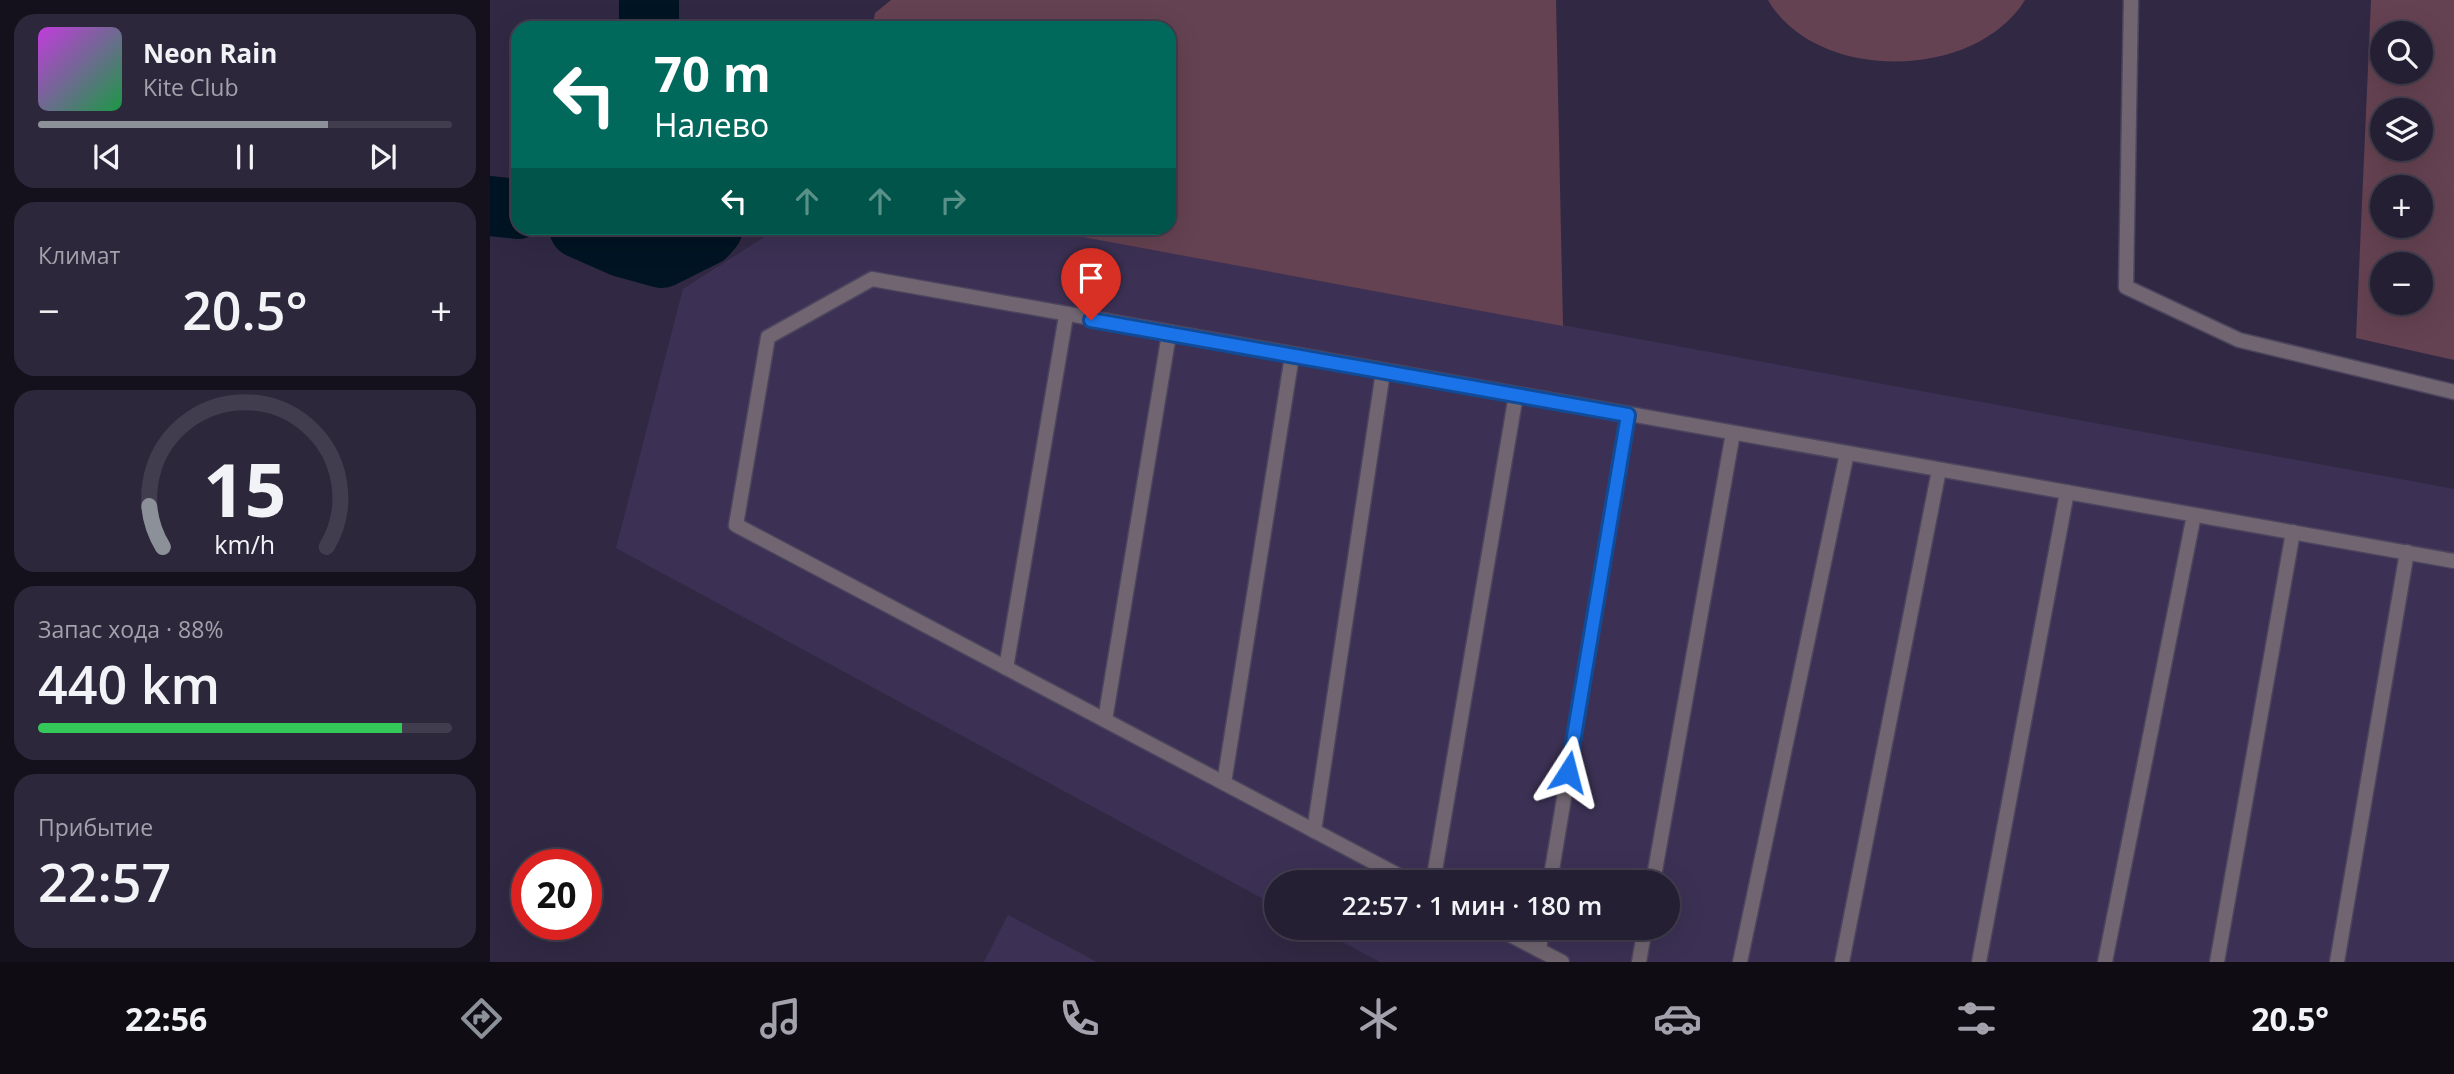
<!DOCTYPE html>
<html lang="ru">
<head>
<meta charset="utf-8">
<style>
  :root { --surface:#251f33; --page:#2d273b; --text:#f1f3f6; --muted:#a3a2ac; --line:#423d4e; --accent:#8c9099 }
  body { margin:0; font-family:"Open Sans",sans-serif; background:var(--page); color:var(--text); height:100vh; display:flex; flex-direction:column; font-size:26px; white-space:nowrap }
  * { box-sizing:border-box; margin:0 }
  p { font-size:23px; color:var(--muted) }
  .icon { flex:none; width:38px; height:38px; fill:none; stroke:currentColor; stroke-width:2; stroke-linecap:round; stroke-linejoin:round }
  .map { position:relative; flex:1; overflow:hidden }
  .panel { display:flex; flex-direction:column; gap:14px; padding:14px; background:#14111c; width:490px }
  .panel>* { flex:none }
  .hud { position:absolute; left:21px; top:21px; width:665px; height:214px; border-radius:21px; box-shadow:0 7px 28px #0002,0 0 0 2px var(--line); background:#00695c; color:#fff; overflow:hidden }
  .tools { position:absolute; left:1880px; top:21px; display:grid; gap:14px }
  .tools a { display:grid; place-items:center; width:63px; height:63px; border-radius:50%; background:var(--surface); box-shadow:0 7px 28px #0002,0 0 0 2px var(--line); font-size:35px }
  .speed { position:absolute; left:21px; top:849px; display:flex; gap:14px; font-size:35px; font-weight:700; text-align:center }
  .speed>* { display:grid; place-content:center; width:91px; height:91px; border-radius:50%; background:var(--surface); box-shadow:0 7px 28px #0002,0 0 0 2px var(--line); line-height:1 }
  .speed .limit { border:10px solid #d22; background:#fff; color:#111 }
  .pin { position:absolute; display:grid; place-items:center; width:60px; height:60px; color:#fff; margin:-72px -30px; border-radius:50% 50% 50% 0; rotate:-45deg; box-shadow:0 0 7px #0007 }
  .pin .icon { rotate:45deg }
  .me { position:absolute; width:77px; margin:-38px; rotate:9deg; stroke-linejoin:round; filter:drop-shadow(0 0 5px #0008) }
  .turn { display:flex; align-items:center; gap:24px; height:147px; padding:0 28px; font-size:32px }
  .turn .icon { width:91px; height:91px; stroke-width:2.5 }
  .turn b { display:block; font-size:49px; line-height:60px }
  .lanes { display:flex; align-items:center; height:66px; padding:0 28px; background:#0003; justify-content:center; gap:35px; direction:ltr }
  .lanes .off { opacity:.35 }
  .big { font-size:52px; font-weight:600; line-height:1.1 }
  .panel .card { flex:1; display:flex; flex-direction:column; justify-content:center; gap:10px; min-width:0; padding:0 24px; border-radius:21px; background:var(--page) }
  .panel .dial { align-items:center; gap:0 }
  .dial svg { height:182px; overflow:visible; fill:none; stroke:var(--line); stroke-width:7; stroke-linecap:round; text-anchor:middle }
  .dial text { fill:var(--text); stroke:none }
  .song { display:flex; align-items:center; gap:21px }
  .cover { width:84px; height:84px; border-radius:10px; background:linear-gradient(135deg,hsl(290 70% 55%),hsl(140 70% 35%)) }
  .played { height:7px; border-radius:4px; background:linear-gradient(90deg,var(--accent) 70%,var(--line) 70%) }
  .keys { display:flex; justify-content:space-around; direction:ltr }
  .heat { display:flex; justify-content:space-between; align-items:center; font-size:38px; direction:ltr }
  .charge { height:10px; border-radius:5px; background:linear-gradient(90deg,#34c759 88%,var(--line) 0) }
  .trip { position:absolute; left:774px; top:870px; width:416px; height:70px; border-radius:35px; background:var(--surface); box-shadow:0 7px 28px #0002,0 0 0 2px var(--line); font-weight:600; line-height:70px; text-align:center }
  .tab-bar { display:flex; height:112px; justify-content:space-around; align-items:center; background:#0f0c14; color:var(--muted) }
  .tab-bar .icon { width:49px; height:49px }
  .tab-bar .active { color:var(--accent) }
  .tab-bar b { font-size:32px; color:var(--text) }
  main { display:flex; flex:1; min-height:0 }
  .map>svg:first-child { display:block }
</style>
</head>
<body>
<main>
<section class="panel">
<div class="card">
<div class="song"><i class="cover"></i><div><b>Neon Rain</b><p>Kite Club</p></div></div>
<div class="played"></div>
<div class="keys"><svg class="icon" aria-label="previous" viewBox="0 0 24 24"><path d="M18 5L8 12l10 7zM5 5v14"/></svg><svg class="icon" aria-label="pause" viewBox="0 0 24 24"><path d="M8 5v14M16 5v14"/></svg><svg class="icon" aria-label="next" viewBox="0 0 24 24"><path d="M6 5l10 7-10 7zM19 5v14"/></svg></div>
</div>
<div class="card"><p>Климат</p>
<div class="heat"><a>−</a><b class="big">20.5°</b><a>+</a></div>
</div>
<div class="card dial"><svg viewBox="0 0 100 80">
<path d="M14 69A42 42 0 1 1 86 69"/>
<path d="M14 69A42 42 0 0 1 8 51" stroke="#8c9099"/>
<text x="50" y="56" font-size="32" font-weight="700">15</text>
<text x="50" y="72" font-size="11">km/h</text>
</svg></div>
<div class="card"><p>Запас хода · 88%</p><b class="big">440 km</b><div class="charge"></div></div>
<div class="card"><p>Прибытие</p><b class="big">22:57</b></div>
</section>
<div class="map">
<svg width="1964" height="962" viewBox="0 0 1964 962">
  <rect width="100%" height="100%" fill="#312944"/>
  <g fill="#3c3154">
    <polygon points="288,228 544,228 1964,489 1964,962 890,962 826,928 1178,928 1178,882 786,882 786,906 126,548 193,289"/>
    <polygon points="518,915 607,962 494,962"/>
  </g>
  <g fill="#654251" fill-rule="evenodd">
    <polygon points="401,0 1066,0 1073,326 544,228 679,228 679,28 382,28 385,13"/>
    <path d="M1278,0H1535C1485,81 1326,83 1278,0Z"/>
    <path d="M1881,0H1964V360L1866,338ZM1892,33H1930V72H1892ZM1892,110H1930V149H1892ZM1892,187H1930V226H1892ZM1892,264H1930V303H1892Z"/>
  </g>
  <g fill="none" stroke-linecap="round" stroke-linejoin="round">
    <g stroke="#001423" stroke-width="60">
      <polyline points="159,28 159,0"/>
      <polyline points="0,206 28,209"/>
      <polyline points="89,228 132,247 172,258 216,236 223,228"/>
    </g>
    <g stroke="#4c455e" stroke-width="17">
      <g id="service">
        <polyline points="1641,0 1636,287 1749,340 1964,392"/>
        <polyline points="516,668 576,316"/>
        <polyline points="615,720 679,334"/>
        <polyline points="734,783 802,356"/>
        <polyline points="824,831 893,372"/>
        <polyline points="921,882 246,525 278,337 382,279 1964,561"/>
        <polyline points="943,882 1026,395"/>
        <polyline points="1060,882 1138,415"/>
        <polyline points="1163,882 1243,433"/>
        <polyline points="1007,928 1072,962"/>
        <polyline points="1049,950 1052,928"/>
        <polyline points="1149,962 1155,928"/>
        <polyline points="1250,962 1357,453"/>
        <polyline points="1352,962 1449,470"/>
        <polyline points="1489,962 1577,492"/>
        <polyline points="1615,962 1704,515"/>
        <polyline points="1727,962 1803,532"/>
        <polyline points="1847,962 1917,552"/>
      </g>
    </g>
    <use href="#service" stroke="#706570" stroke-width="14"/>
  </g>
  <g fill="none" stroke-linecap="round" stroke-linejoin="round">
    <g stroke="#114b97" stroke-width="18">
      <polyline id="route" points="601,320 1138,415 1078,772"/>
    </g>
    <use href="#route" stroke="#1a73e8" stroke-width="12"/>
  </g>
</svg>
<div class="tools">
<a><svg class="icon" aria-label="search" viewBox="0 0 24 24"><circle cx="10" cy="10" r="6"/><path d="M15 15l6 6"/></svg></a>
<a><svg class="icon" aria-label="layers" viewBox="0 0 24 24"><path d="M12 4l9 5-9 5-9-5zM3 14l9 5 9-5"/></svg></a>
<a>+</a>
<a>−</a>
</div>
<div class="speed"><div class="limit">20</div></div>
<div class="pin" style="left:601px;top:320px;background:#d93025"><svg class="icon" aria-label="arrive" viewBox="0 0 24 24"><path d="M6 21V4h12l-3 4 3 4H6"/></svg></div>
<svg class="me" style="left:1078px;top:772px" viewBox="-20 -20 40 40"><path d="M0-17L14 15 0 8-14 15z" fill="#1a73e8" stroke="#fff" stroke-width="4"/></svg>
<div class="trip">22:57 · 1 мин · 180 m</div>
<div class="hud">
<div class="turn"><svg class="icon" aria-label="left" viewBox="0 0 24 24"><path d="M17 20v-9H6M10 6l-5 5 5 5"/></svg><div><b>70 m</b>Налево</div></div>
<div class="lanes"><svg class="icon" aria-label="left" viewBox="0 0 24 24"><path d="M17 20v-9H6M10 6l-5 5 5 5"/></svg><svg class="icon off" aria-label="ahead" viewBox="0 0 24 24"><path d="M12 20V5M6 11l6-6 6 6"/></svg><svg class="icon off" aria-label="ahead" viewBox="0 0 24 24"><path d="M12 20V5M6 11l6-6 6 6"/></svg><svg class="icon off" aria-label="right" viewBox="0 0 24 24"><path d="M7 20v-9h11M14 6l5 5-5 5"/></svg></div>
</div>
</div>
</main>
<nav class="tab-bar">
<b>22:56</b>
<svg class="icon active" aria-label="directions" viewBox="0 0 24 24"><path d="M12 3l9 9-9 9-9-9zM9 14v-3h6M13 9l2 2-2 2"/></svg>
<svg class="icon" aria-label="music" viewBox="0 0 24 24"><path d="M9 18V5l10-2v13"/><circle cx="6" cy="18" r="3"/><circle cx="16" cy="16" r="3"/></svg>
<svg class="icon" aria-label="phone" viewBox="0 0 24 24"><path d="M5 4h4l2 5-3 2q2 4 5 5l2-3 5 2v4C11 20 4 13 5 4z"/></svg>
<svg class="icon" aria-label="climate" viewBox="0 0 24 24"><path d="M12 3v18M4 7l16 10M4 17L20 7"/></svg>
<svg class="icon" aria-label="car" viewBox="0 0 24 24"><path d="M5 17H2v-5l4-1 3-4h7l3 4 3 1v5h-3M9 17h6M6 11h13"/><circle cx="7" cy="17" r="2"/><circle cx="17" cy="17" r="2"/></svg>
<svg class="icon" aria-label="filters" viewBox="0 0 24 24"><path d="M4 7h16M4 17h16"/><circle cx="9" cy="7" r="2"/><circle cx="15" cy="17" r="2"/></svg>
<b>20.5°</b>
</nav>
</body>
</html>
